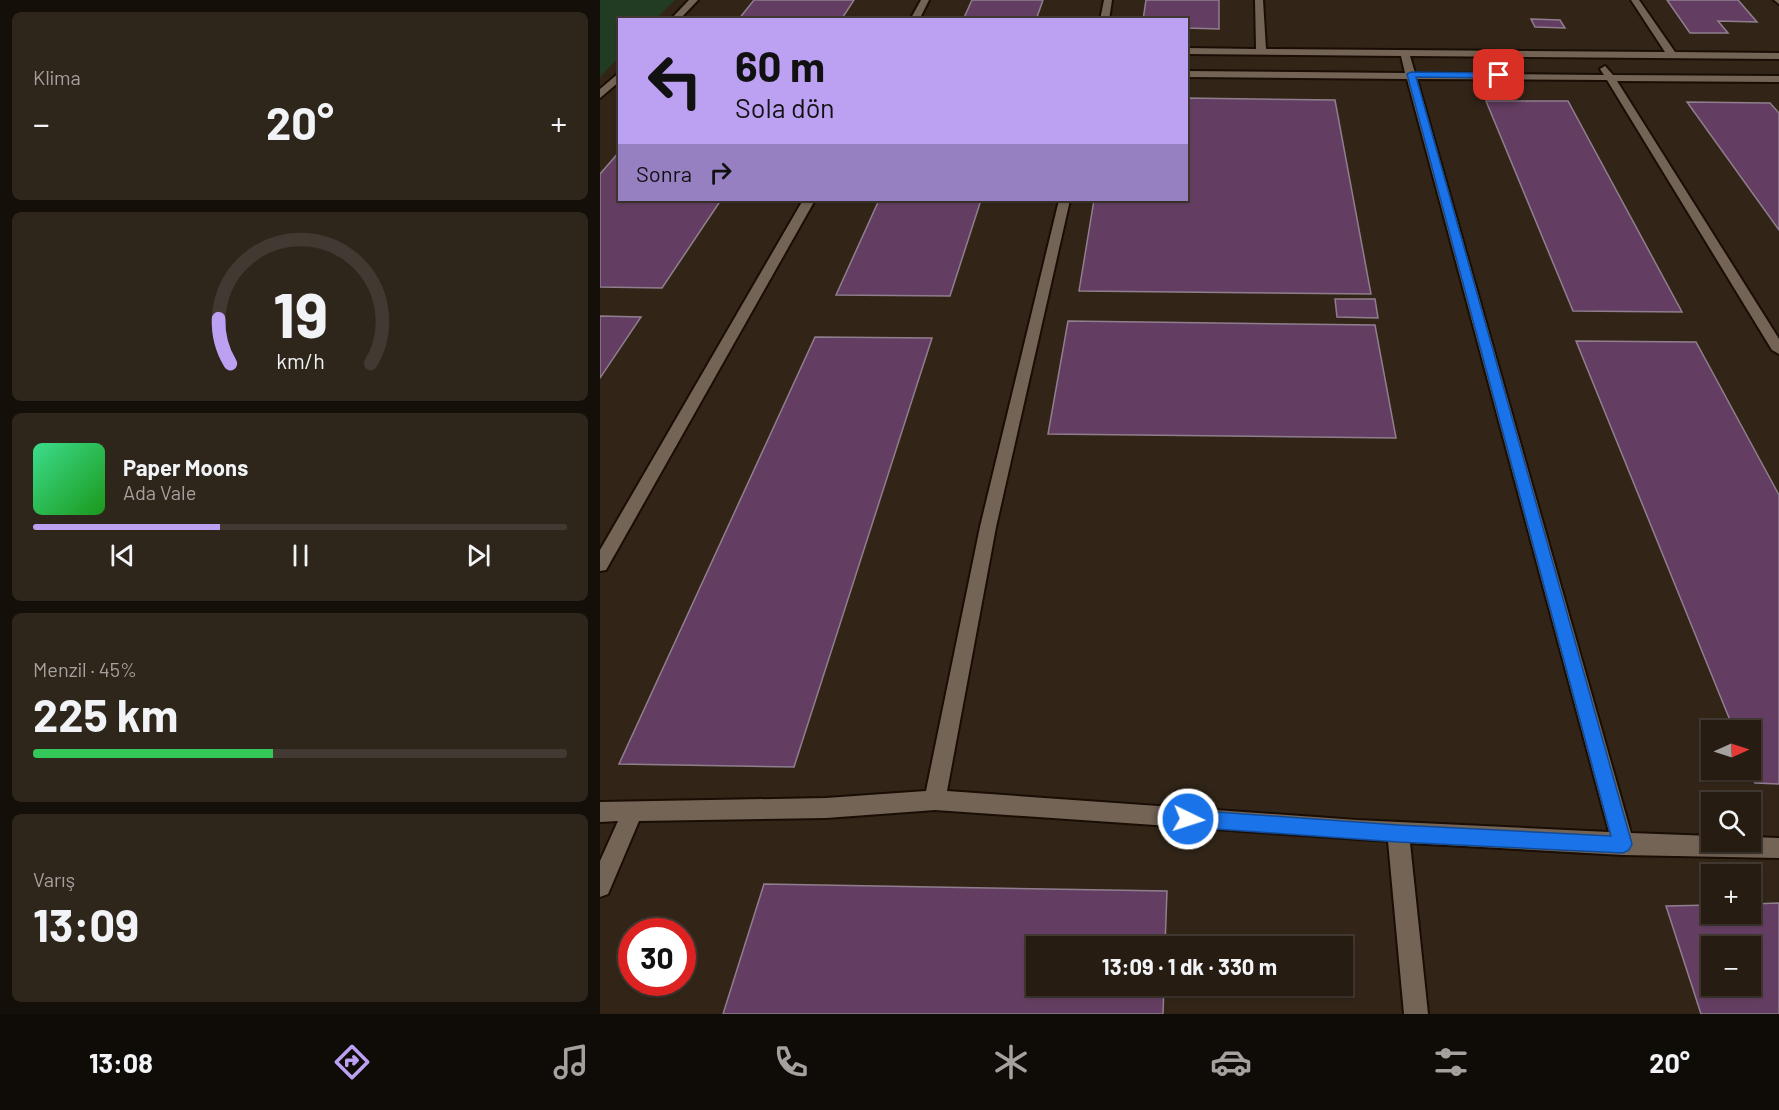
<!DOCTYPE html>
<html lang="tr">
<head>
<meta charset="utf-8">
<style>
  :root { --surface:#261c12; --page:#2e251b; --text:#f1f3f6; --muted:#a4a19f; --line:#423a32; --accent:#bca0f2 }
  body { margin:0; font-family:Barlow,sans-serif; background:var(--page); color:var(--text); height:100vh; display:flex; flex-direction:column; font-size:22px; white-space:nowrap }
  * { box-sizing:border-box; margin:0 }
  p { font-size:20px; color:var(--muted) }
  .icon { flex:none; width:33px; height:33px; fill:none; stroke:currentColor; stroke-width:2; stroke-linecap:round; stroke-linejoin:round }
  .map { position:relative; flex:1; overflow:hidden }
  .drawer { display:flex; flex-direction:column; gap:12px; padding:12px; background:#150f0a; width:600px }
  .drawer>* { flex:none }
  .banner { position:absolute; left:18px; top:18px; width:570px; height:183px; border-radius:0px; box-shadow:0 2px 4px #0004,0 0 0 2px var(--line); background:#bca0f2; color:#111; overflow:hidden }
  .needle { width:39px; rotate:87deg }
  .buttons { position:absolute; left:1101px; top:720px; display:grid; gap:12px }
  .buttons a { display:grid; place-items:center; width:60px; height:60px; border-radius:0px; background:var(--surface); box-shadow:0 2px 4px #0004,0 0 0 2px var(--line); font-size:30px }
  .speed { position:absolute; left:18px; top:918px; display:flex; gap:12px; font-size:30px; font-weight:700; text-align:center }
  .speed>* { display:grid; place-content:center; width:78px; height:78px; border-radius:50%; background:var(--surface); box-shadow:0 2px 4px #0004,0 0 0 2px var(--line); line-height:1 }
  .speed .limit { border:9px solid #d22; background:#fff; color:#111 }
  .pin { position:absolute; display:grid; place-items:center; width:51px; height:51px; color:#fff; margin:-26px; border-radius:12px; box-shadow:0 3px 9px #0006 }
  .me { position:absolute; width:66px; margin:-33px; rotate:94deg; stroke-linejoin:round; filter:drop-shadow(0 0 4px #0008) }
  .turn { display:flex; align-items:center; gap:21px; height:126px; padding:0 18px; font-size:27px }
  .turn .icon { width:78px; height:78px; stroke-width:2.5 }
  .turn b { display:block; font-size:42px; line-height:51px }
  .then { display:flex; align-items:center; height:57px; padding:0 18px; background:#0003; gap:12px; font-size:22px }
  .big { font-size:45px; font-weight:700; line-height:1.1 }
  .drawer .widget { flex:1; display:flex; flex-direction:column; justify-content:center; gap:9px; min-width:0; padding:0 21px; border-radius:9px; background:var(--page) }
  .drawer .dial { align-items:center; gap:0 }
  .dial svg { height:156px; overflow:visible; fill:none; stroke:var(--line); stroke-width:7; stroke-linecap:round; text-anchor:middle }
  .dial text { fill:var(--text); stroke:none }
  .song { display:flex; align-items:center; gap:18px }
  .cover { width:72px; height:72px; border-radius:9px; background:linear-gradient(135deg,hsl(150 70% 55%),hsl(120 70% 35%)) }
  .played { height:6px; border-radius:3px; background:linear-gradient(90deg,var(--accent) 35%,var(--line) 35%) }
  .keys { display:flex; justify-content:space-around; direction:ltr }
  .heat { display:flex; justify-content:space-between; align-items:center; font-size:33px; direction:ltr }
  .charge { height:9px; border-radius:4px; background:linear-gradient(90deg,#34c759 45%,var(--line) 0) }
  .trip { position:absolute; left:426px; top:936px; width:327px; height:60px; border-radius:0px; background:var(--surface); box-shadow:0 2px 4px #0004,0 0 0 2px var(--line); font-weight:700; line-height:60px; text-align:center }
  .dock { display:flex; height:96px; justify-content:space-around; align-items:center; background:#0f0b07; color:var(--muted) }
  .dock .icon { width:42px; height:42px }
  .dock .current { color:var(--accent) }
  .dock b { font-size:27px; color:var(--text) }
  main { display:flex; flex:1; min-height:0 }
  .map>svg:first-child { display:block }
</style>
</head>
<body>
<main>
<section class="drawer">
<div class="widget"><p>Klima</p>
<div class="heat"><a>−</a><b class="big">20°</b><a>+</a></div>
</div>
<div class="widget dial"><svg viewBox="0 0 100 80">
<path d="M14 69A42 42 0 1 1 86 69"/>
<path d="M14 69A42 42 0 0 1 8 46" stroke="#bca0f2"/>
<text x="50" y="56" font-size="32" font-weight="700">19</text>
<text x="50" y="72" font-size="11">km/h</text>
</svg></div>
<div class="widget">
<div class="song"><i class="cover"></i><div><b>Paper Moons</b><p>Ada Vale</p></div></div>
<div class="played"></div>
<div class="keys"><svg class="icon" aria-label="previous" viewBox="0 0 24 24"><path d="M18 5L8 12l10 7zM5 5v14"/></svg><svg class="icon" aria-label="pause" viewBox="0 0 24 24"><path d="M8 5v14M16 5v14"/></svg><svg class="icon" aria-label="next" viewBox="0 0 24 24"><path d="M6 5l10 7-10 7zM19 5v14"/></svg></div>
</div>
<div class="widget"><p>Menzil · 45%</p><b class="big">225 km</b><div class="charge"></div></div>
<div class="widget"><p>Varış</p><b class="big">13:09</b></div>
</section>
<div class="map">
<svg width="1179" height="1014" viewBox="0 0 1179 1014">
  <rect width="100%" height="100%" fill="#322518"/>
  <polygon fill="#223b23" points="0,0 75,0 56,19 20,20 19,57 0,77"/>
  <g fill="#643e62" stroke="#8f7f8e" stroke-width="1.5" fill-rule="evenodd">
    <polygon points="154,0 254,0 241,20 138,20"/>
    <polygon points="372,0 443,0 436,20 363,20"/>
    <polygon points="546,0 619,0 619,29 586,28 586,20 543,20"/>
    <polygon points="1067,0 1138,0 1157,22 1118,21 1128,33 1090,33"/>
    <polygon points="931,19 960,20 965,28 935,27"/>
    <polygon points="586,98 735,100 771,294 479,291 494,200 586,200"/>
    <polygon points="886,101 968,101 1082,312 973,311"/>
    <polygon points="1087,102 1170,103 1179,113 1179,230"/>
    <polygon points="20,151 20,200 121,200 62,288 0,287 0,174"/>
    <polygon points="279,200 381,200 350,296 236,295"/>
    <polygon points="735,299 775,299 778,318 737,317"/>
    <polygon points="0,316 41,317 0,378"/>
    <polygon points="468,321 775,325 796,438 448,434"/>
    <polygon points="215,337 332,338 194,767 19,764"/>
    <polygon points="976,341 1096,342 1179,495 1179,784 1155,783 1149,770 1150,730 1134,730"/>
    <polygon points="164,884 567,891 565,946 436,946 436,986 564,986 563,1014 123,1014"/>
    <path d="M1179,903V1014H1101L1066,906L1112,905V914H1150V904ZM1112,946H1150V986H1112Z"/>
  </g>
  <g fill="none" stroke-linecap="round" stroke-linejoin="round">
    <g stroke="#190d04" stroke-width="4">
      <g id="minor">
        <polygon points="321,0 329,0 319,20 310,20"/>
        <polygon points="504,0 512,0 509,20 500,20"/>
        <polygon points="655,0 663,0 666,49 1065,52 1031,0 1039,0 1075,52 1179,53 1179,59 810,56 815,73 1004,75 1000,69 1005,66 1013,75 1179,76 1179,82 1017,81 1179,339 1179,354 1172,350 1007,80 817,79 1031,833 1112,836 1112,842 1150,842 1150,837 1179,838 1179,858 1023,855 810,843 828,1014 804,1014 788,841 335,810 226,818 39,821 8,894 0,897 0,861 18,821 0,822 0,802 226,798 326,791 380,527 459,200 470,200 396,527 347,791 757,820 1009,832 807,79 586,77 586,71 805,73 801,56 586,54 586,48 656,49"/>
        <polygon points="1174,0 1179,0 1179,4"/>
        <polygon points="203,200 215,200 6,570 0,571 0,550"/>
      </g>
    </g>
    <g stroke="#190d04" stroke-width="4">
      <g id="tertiary">
        <polygon points="89,0 98,0 79,20 70,20"/>
        <polygon points="20,72 20,81 0,98 0,89"/>
      </g>
    </g>
    <use href="#minor" fill="#746456" fill-rule="evenodd"/>
    <use href="#tertiary" fill="#746456" fill-rule="evenodd"/>
  </g>
  <polygon fill="#1a73e8" stroke="#114b97" stroke-width="1.5" points="811,72 899,73 903,75 899,78 816,77 1032,844 1029,850 1023,853 798,842 588,827 582,824 579,819 582,813 588,810 798,825 1011,836 807,74"/>
</svg>
<div class="buttons">
<a><svg class="needle" viewBox="-14 -14 28 28"><path d="M0-13l5 13h-10z" fill="#e53935"/><path d="M0 13l5-13h-10z" fill="#a4a19f"/></svg></a>
<a><svg class="icon" aria-label="search" viewBox="0 0 24 24"><circle cx="10" cy="10" r="6"/><path d="M15 15l6 6"/></svg></a>
<a>+</a>
<a>−</a>
</div>
<div class="speed"><div class="limit">30</div></div>
<div class="pin" style="left:899px;top:75px;background:#d93025"><svg class="icon" aria-label="arrive" viewBox="0 0 24 24"><path d="M6 21V4h12l-3 4 3 4H6"/></svg></div>
<svg class="me" style="left:588px;top:819px" viewBox="-20 -20 40 40"><circle r="17" fill="#1a73e8" stroke="#fff" stroke-width="3"/><path d="M0-11L8 9 0 5-8 9z" fill="#fff"/></svg>
<div class="trip">13:09 · 1 dk · 330 m</div>
<div class="banner">
<div class="turn"><svg class="icon" aria-label="left" viewBox="0 0 24 24"><path d="M17 20v-9H6M10 6l-5 5 5 5"/></svg><div><b>60 m</b>Sola dön</div></div>
<div class="then">Sonra<svg class="icon" aria-label="right" viewBox="0 0 24 24"><path d="M7 20v-9h11M14 6l5 5-5 5"/></svg></div>
</div>
</div>
</main>
<nav class="dock">
<b>13:08</b>
<svg class="icon current" aria-label="directions" viewBox="0 0 24 24"><path d="M12 3l9 9-9 9-9-9zM9 14v-3h6M13 9l2 2-2 2"/></svg>
<svg class="icon" aria-label="music" viewBox="0 0 24 24"><path d="M9 18V5l10-2v13"/><circle cx="6" cy="18" r="3"/><circle cx="16" cy="16" r="3"/></svg>
<svg class="icon" aria-label="phone" viewBox="0 0 24 24"><path d="M5 4h4l2 5-3 2q2 4 5 5l2-3 5 2v4C11 20 4 13 5 4z"/></svg>
<svg class="icon" aria-label="climate" viewBox="0 0 24 24"><path d="M12 3v18M4 7l16 10M4 17L20 7"/></svg>
<svg class="icon" aria-label="car" viewBox="0 0 24 24"><path d="M5 17H2v-5l4-1 3-4h7l3 4 3 1v5h-3M9 17h6M6 11h13"/><circle cx="7" cy="17" r="2"/><circle cx="17" cy="17" r="2"/></svg>
<svg class="icon" aria-label="filters" viewBox="0 0 24 24"><path d="M4 7h16M4 17h16"/><circle cx="9" cy="7" r="2"/><circle cx="15" cy="17" r="2"/></svg>
<b>20°</b>
</nav>
</body>
</html>
